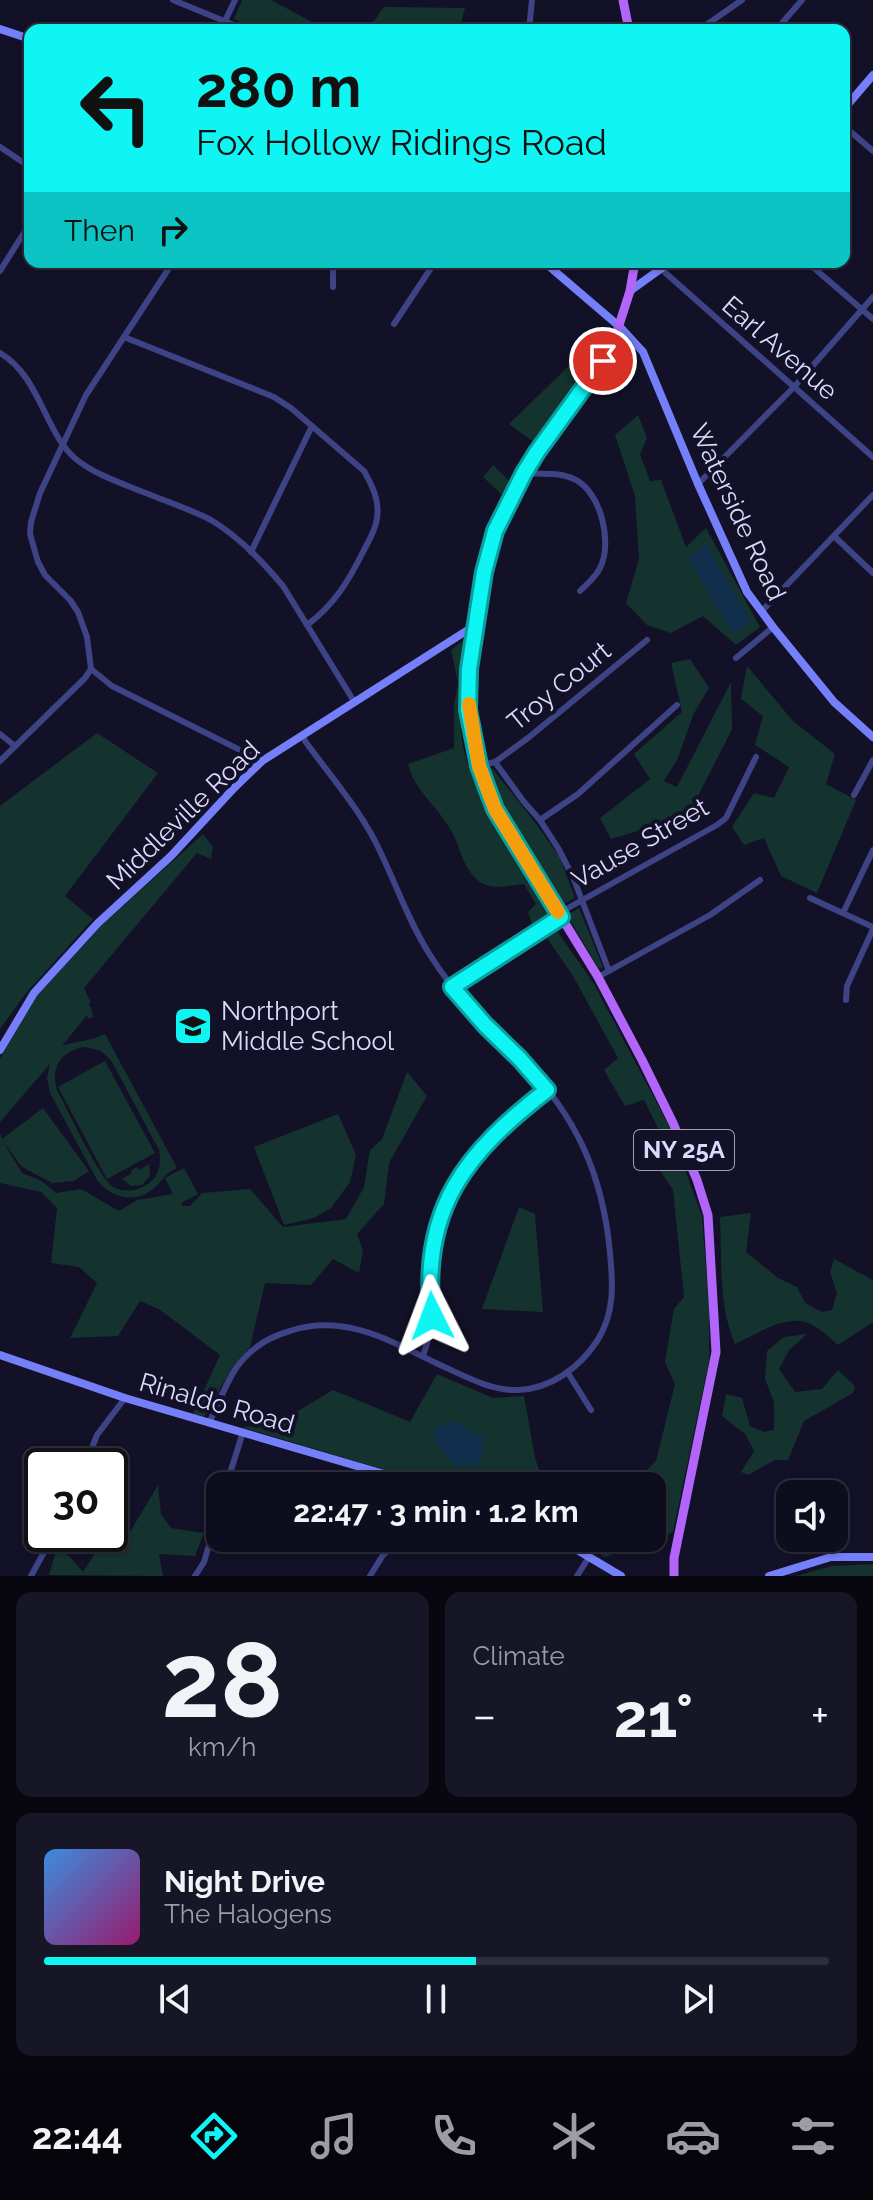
<!DOCTYPE html>
<html lang="en">
<head>
<meta charset="utf-8">
<style>
  :root { --surface:#0e0d1e; --page:#171627; --text:#f1f3f6; --muted:#9b9ca4; --line:#2e2d3c; --accent:#0ef5f4 }
  body { margin:0; font-family:Raleway,sans-serif; background:var(--page); color:var(--text); height:100vh; display:flex; flex-direction:column; font-size:30px; white-space:nowrap }
  * { box-sizing:border-box; margin:0 }
  p { font-size:26px; color:var(--muted) }
  .icon { flex:none; width:44px; height:44px; fill:none; stroke:currentColor; stroke-width:2; stroke-linecap:round; stroke-linejoin:round }
  .map { position:relative; height:1576px; overflow:hidden }
  .panel { display:flex; flex-direction:column; gap:16px; padding:16px; background:#080710; flex:1 }
  .panel>* { flex:none }
  .guide { position:absolute; left:24px; top:24px; width:826px; height:244px; border-radius:16px; box-shadow:0 2px 6px #0004,0 0 0 2px var(--line); background:#0ef5f4; color:#111; overflow:hidden }
  .tools { position:absolute; left:776px; top:1480px; display:grid; gap:16px }
  .tools a { display:grid; place-items:center; width:72px; height:72px; border-radius:16px; background:var(--surface); box-shadow:0 2px 6px #0004,0 0 0 2px var(--line); font-size:40px }
  .speed { position:absolute; left:24px; top:1448px; display:flex; gap:16px; font-size:40px; font-weight:700; text-align:center }
  .speed>* { display:grid; place-content:center; width:104px; height:104px; border-radius:50%; background:var(--surface); box-shadow:0 2px 6px #0004,0 0 0 2px var(--line); line-height:1 }
  .speed .limit { border:4px solid #111; border-radius:12px; background:#fff; color:#111 }
  .pin { position:absolute; display:grid; place-items:center; width:68px; height:68px; color:#fff; margin:-34px; border:4px solid #fff; border-radius:50%; box-shadow:0 2px 8px #0007 }
  .me { position:absolute; width:88px; margin:-44px; rotate:357deg; stroke-linejoin:round; filter:drop-shadow(0 0 6px #0008) }
  .turn { display:flex; align-items:center; gap:28px; height:168px; padding:0 40px; font-size:36px }
  .turn .icon { width:104px; height:104px; stroke-width:2.5 }
  .turn b { display:block; font-size:56px; line-height:68px }
  .then { display:flex; align-items:center; height:76px; padding:0 40px; background:#0003; gap:16px; font-size:30px }
  .big { font-size:60px; font-weight:700; line-height:1.1 }
  .panel .tile { flex:1; display:flex; flex-direction:column; justify-content:center; gap:12px; min-width:0; padding:0 28px; border-radius:16px; background:var(--page) }
  .panel .dial { align-items:center; gap:0 }
  .dial b { font-size:104px; line-height:1 }
  .song { display:flex; align-items:center; gap:24px }
  .cover { width:96px; height:96px; border-radius:12px; background:linear-gradient(135deg,hsl(210 70% 55%),hsl(320 70% 35%)) }
  .played { height:8px; border-radius:4px; background:linear-gradient(90deg,var(--accent) 55%,var(--line) 55%) }
  .keys { display:flex; justify-content:space-around; direction:ltr }
  .heat { display:flex; justify-content:space-between; align-items:center; font-size:44px; direction:ltr }
  .panel .tiles { flex:1; display:grid; gap:16px; grid-template-columns:1fr 1fr }
  .tile:last-child { grid-column:span 2 }
  .trip { position:absolute; left:206px; top:1472px; width:460px; height:80px; border-radius:16px; background:var(--surface); box-shadow:0 2px 6px #0004,0 0 0 2px var(--line); font-weight:700; line-height:80px; text-align:center }
  .menu { display:flex; height:128px; justify-content:space-around; align-items:center; background:#06050c; color:var(--muted) }
  .menu .icon { width:56px; height:56px }
  .menu .on { color:var(--accent) }
  .menu b { font-size:36px; color:var(--text) }
  .map>svg:first-child { display:block }
</style>
</head>
<body>
<div class="map">
<svg width="873" height="1576" viewBox="0 0 873 1576">
  <rect width="100%" height="100%" fill="#131128"/>
  <g fill="#14322e" fill-rule="evenodd">
    <polygon points="242,0 271,0 327,30 257,30 234,19"/>
    <polygon points="384,7 394,7 465,8 461,23 440,30 362,30 368,29"/>
    <polygon points="577,358 593,368 535,443 509,424"/>
    <polygon points="638,415 647,438 640,454 650,481 661,480 686,547 706,528 760,627 736,645 703,616 671,633 647,625 626,603 639,559 635,496 615,435"/>
    <polygon points="493,465 510,482 502,495 483,477"/>
    <path d="M469,636C465,672 456,711 463,746C475,803 519,866 548,916L533,927L528,912L536,904L524,884C509,885 494,891 480,882C461,868 461,845 449,827C436,805 414,790 408,764L454,748V706L458,683L451,650Z"/>
    <polygon points="690,659 709,688 693,715 678,758 664,781 677,787 731,682 732,729 688,816 611,839 600,818 650,779 634,754 682,712 671,663"/>
    <polygon points="747,666 793,721 835,754 826,784 856,800 817,893 781,876 764,838 744,845 732,827 754,793 774,798 789,767 755,745 763,716 741,699"/>
    <polygon points="97,733 158,773 65,896 93,919 26,993 0,1029 0,806"/>
    <polygon points="492,768 537,825 560,858 575,898 562,905 502,808 488,771"/>
    <path d="M203,834L213,847L211,859L197,853L84,988L90,1001L89,1006L91,1007L93,1017L88,1019L87,1015L62,1046C77,1041 91,1041 105,1034L177,1168C162,1175 164,1180 153,1189C135,1204 111,1198 97,1180L50,1093L47,1078L50,1064L0,1122V1059L36,997L102,925ZM85,1047L101,1051L111,1060L159,1150C161,1163 160,1175 149,1183C139,1191 124,1193 113,1187C99,1177 67,1109 57,1090C50,1067 62,1050 85,1047Z"/>
    <polygon points="579,908 603,967 599,969 567,915"/>
    <polygon points="557,931 594,984 669,1126 702,1216 709,1308 709,1361 673,1532 605,1557 575,1538 652,1538 652,1486 630,1486 656,1461 675,1384 665,1362 674,1309 684,1297 673,1190 641,1142 659,1130 644,1100 625,1106 604,1070 618,1058 573,976 547,938"/>
    <polygon points="105,1061 155,1153 107,1179 58,1087"/>
    <polygon points="407,1072 427,1096 389,1163 384,1204 357,1234 363,1251 359,1273 333,1259 311,1285 265,1283 250,1347 233,1366 204,1417 193,1414 220,1355 159,1309 140,1301 118,1336 70,1338 97,1283 79,1267 51,1263 57,1208 41,1192 0,1183 0,1134 2,1139 43,1108 89,1171 74,1181 52,1183 22,1167 2,1140 22,1173 42,1181 56,1193 81,1189 119,1211 137,1200 173,1194 165,1178 184,1168 198,1194 181,1203 183,1206 190,1206 202,1193 250,1189 283,1227 346,1219 364,1187 370,1150 382,1139"/>
    <polygon points="338,1114 356,1155 350,1182 331,1208 314,1218 284,1225 254,1147"/>
    <polygon points="149,1164 150,1176 142,1185 131,1186 122,1179 132,1173 131,1170 137,1167 139,1170"/>
    <polygon points="519,1207 535,1214 543,1312 482,1309"/>
    <path d="M751,1213L746,1252L778,1278L797,1287L805,1303L822,1312L832,1310L837,1293L830,1272L834,1259L873,1280V1322L838,1345C829,1337 813,1322 801,1321C779,1319 754,1335 735,1344C718,1305 722,1259 720,1217Z"/>
    <polygon points="807,1334 789,1350 779,1369 795,1392 822,1389 838,1370 855,1386 853,1393 804,1421 788,1460 775,1460 748,1475 741,1472 754,1451 745,1434 722,1416 726,1394 742,1398 750,1426 764,1432 774,1430 774,1402 765,1379 767,1351 784,1337"/>
    <polygon points="437,1374 493,1398 524,1396 535,1458 542,1478 565,1486 439,1486 241,1427 273,1426 333,1390 410,1422"/>
    <polygon points="158,1485 161,1514 171,1528 204,1533 195,1556 159,1554 163,1576 49,1575 58,1544 83,1572 98,1549 118,1552"/>
    <polygon points="873,1564 873,1576 796,1576 832,1566"/>
  </g>
  <g fill="#112d4c">
    <polygon points="706,544 751,623 733,634 689,559"/>
    <polygon points="453,1421 484,1438 479,1465 455,1466 435,1441 435,1428"/>
  </g>
  <g fill="none" stroke-linecap="round" stroke-linejoin="round">
    <g stroke="#3e4385" stroke-width="6">
      <polyline points="173,0 246,30"/>
      <polyline points="225,21 235,0"/>
      <polyline points="529,30 532,0"/>
      <polyline points="699,30 742,0"/>
      <polyline points="776,30 802,0"/>
      <polyline points="844,126 873,151"/>
      <polyline points="0,147 30,167"/>
      <polyline points="807,262 873,319"/>
      <polyline points="660,268 873,457"/>
      <polyline points="0,271 30,223"/>
      <polyline points="333,287 333,266 336,262"/>
      <polyline points="394,324 435,262"/>
      <path d="M124,337L274,397L291,408L364,471C372,485 380,501 377,518C376,530 368,542 363,552C348,582 334,605 307,625"/>
      <path d="M0,353C41,377 44,433 77,460C96,475 121,483 143,492C165,501 190,509 211,520C238,536 263,562 283,586L355,703"/>
      <path d="M524,473C540,474 560,472 574,479C601,491 613,543 600,568C596,577 587,584 580,591"/>
      <polyline points="698,484 794,387 873,297"/>
      <polyline points="834,536 873,573"/>
      <polyline points="251,552 312,426"/>
      <polyline points="761,612 873,495"/>
      <polyline points="736,658 773,627"/>
      <polyline points="91,669 87,637 78,612 70,600 45,575 38,562 30,534 31,522 40,493 86,395 173,262"/>
      <polyline points="0,734 15,746"/>
      <polyline points="0,761 85,678 91,669 112,686 262,761"/>
      <polyline points="495,762 528,738 647,640"/>
      <polyline points="479,766 495,762 524,802 540,820 558,848 573,877 609,971"/>
      <polyline points="854,795 873,760"/>
      <polyline points="540,820 578,794 677,705"/>
      <polyline points="810,898 873,927"/>
      <polyline points="559,913 717,825 726,818 756,757"/>
      <polyline points="843,913 873,850"/>
      <polyline points="598,977 710,915 760,880"/>
      <polyline points="452,987 561,917"/>
      <polyline points="846,1000 847,986 873,929"/>
      <path d="M423,1356C426,1346 430,1337 431,1326C433,1308 429,1289 430,1271C435,1188 485,1137 547,1090"/>
      <polyline points="568,1373 591,1410"/>
      <path d="M209,1423C218,1405 225,1385 236,1368C249,1350 268,1337 290,1331C344,1313 391,1341 438,1364C463,1375 490,1391 518,1390C551,1389 580,1367 597,1341C615,1313 613,1284 610,1253C603,1175 576,1115 521,1060C487,1027 455,995 430,955C407,919 394,878 375,841C356,805 329,774 305,741L303,735"/>
      <polyline points="85,1466 97,1435 125,1398"/>
      <polyline points="226,1486 243,1432"/>
      <polyline points="31,1576 54,1534"/>
      <polyline points="195,1576 204,1562 220,1508"/>
      <polyline points="370,1576 383,1555 403,1538"/>
      <polyline points="577,1576 589,1557"/>
    </g>
    <g stroke="#757ff9" stroke-width="8">
      <polyline points="0,29 30,39"/>
      <polyline points="844,109 873,75"/>
      <polyline points="544,262 620,327 643,352 698,484 747,592 773,627 834,702 873,737"/>
      <polyline points="630,291 670,262"/>
      <polyline points="0,1050 34,993 98,923 171,856 234,788 262,761 474,626"/>
      <polyline points="0,1355 125,1398 425,1486"/>
      <polyline points="557,1538 621,1576"/>
      <polyline points="769,1576 831,1557 873,1557"/>
    </g>
    <g stroke="#b265f9" stroke-width="9">
      <polyline points="623,0 629,30"/>
      <polyline points="635,262 630,291 613,344 603,361 537,452 495,531 484,572 474,626 469,669 468,710 479,766 495,809 598,977 642,1060 673,1123 697,1180 708,1215 716,1352 674,1558 674,1576"/>
    </g>
  </g>
  <g fill="none" stroke-linecap="round" stroke-linejoin="round">
    <g stroke="#099f9f" stroke-width="20">
      <path id="route" d="M432,1316C420,1208 467,1152 547,1090L520,1059L485,1025L452,987L561,917L495,809L487,788L479,766L468,710L469,669L484,572L495,531L524,473L537,452L603,361"/>
    </g>
    <use href="#route" stroke="#0ef5f4" stroke-width="14"/>
    <polyline stroke="#f59e0b" stroke-width="14" points="469,704 479,766 495,809 558,912"/>
  </g>
  <defs>
    <g id="school-square" transform="scale(2)"><rect x="-9" y="-9" width="18" height="18" rx="4" fill="#0ef5f4" stroke="#131128"/><path d="M0-5L7-2L0 1L-7-2ZM-4 1L0 2.5L4 1V4Q0 6-4 4Z" fill="#111"/></g>
  </defs>
  <g fill-rule="evenodd">
    <use href="#school-square" x="193" y="1026"/>
  </g>
  <g text-anchor="middle" stroke-width="8" stroke-linejoin="round" paint-order="stroke">
    <rect fill="#131128" stroke="#9e9ebd" stroke-width="2" x="634" y="1130" width="100" height="40" rx="6"/>
    <g font-size="24" font-weight="bold" fill="#dadafd">
      <text x="684" y="1158">NY 25A</text>
    </g>
    <g font-size="26" fill="#dadafd" stroke="#131128">
      <text transform="translate(780 348) rotate(41)" y="9">Earl Avenue</text>
      <text transform="translate(738 512) rotate(65)" y="9">Waterside Road</text>
      <text transform="translate(559 686) rotate(-39)" y="9">Troy Court</text>
      <text transform="translate(183 815) rotate(-44)" y="9">Middleville Road</text>
      <text transform="translate(640 843) rotate(-30)" y="9">Vause Street</text>
      <text transform="translate(217 1403) rotate(16)" y="9">Rinaldo Road</text>
    </g>
    <g font-size="26" fill="#dadafd" stroke="#131128" text-anchor="start">
      <text x="221" y="1020">Northport<tspan x="221" dy="30">Middle School</tspan></text>
    </g>
  </g>
</svg>
<div class="tools">
<a><svg class="icon" aria-label="sound" viewBox="0 0 24 24"><path d="M4 9h4l5-4v14l-5-4H4zM17 9q2 3 0 6"/></svg></a>
</div>
<div class="speed"><div class="limit">30</div></div>
<div class="pin" style="left:603px;top:361px;background:#d93025"><svg class="icon" aria-label="arrive" viewBox="0 0 24 24"><path d="M6 21V4h12l-3 4 3 4H6"/></svg></div>
<svg class="me" style="left:432px;top:1316px" viewBox="-20 -20 40 40"><path d="M0-17L14 15 0 8-14 15z" fill="#0ef5f4" stroke="#fff" stroke-width="4"/></svg>
<div class="trip">22:47 · 3 min · 1.2 km</div>
<div class="guide">
<div class="turn"><svg class="icon" aria-label="left" viewBox="0 0 24 24"><path d="M17 20v-9H6M10 6l-5 5 5 5"/></svg><div><b>280 m</b>Fox Hollow Ridings Road</div></div>
<div class="then">Then<svg class="icon" aria-label="right" viewBox="0 0 24 24"><path d="M7 20v-9h11M14 6l5 5-5 5"/></svg></div>
</div>
</div>
<section class="panel">
<div class="tiles">
<div class="tile dial"><b>28</b><p>km/h</p></div>
<div class="tile"><p>Climate</p>
<div class="heat"><a>−</a><b class="big">21°</b><a>+</a></div>
</div>
<div class="tile">
<div class="song"><i class="cover"></i><div><b>Night Drive</b><p>The Halogens</p></div></div>
<div class="played"></div>
<div class="keys"><svg class="icon" aria-label="previous" viewBox="0 0 24 24"><path d="M18 5L8 12l10 7zM5 5v14"/></svg><svg class="icon" aria-label="pause" viewBox="0 0 24 24"><path d="M8 5v14M16 5v14"/></svg><svg class="icon" aria-label="next" viewBox="0 0 24 24"><path d="M6 5l10 7-10 7zM19 5v14"/></svg></div>
</div>
</div>
</section>
<nav class="menu">
<b>22:44</b>
<svg class="icon on" aria-label="directions" viewBox="0 0 24 24"><path d="M12 3l9 9-9 9-9-9zM9 14v-3h6M13 9l2 2-2 2"/></svg>
<svg class="icon" aria-label="music" viewBox="0 0 24 24"><path d="M9 18V5l10-2v13"/><circle cx="6" cy="18" r="3"/><circle cx="16" cy="16" r="3"/></svg>
<svg class="icon" aria-label="phone" viewBox="0 0 24 24"><path d="M5 4h4l2 5-3 2q2 4 5 5l2-3 5 2v4C11 20 4 13 5 4z"/></svg>
<svg class="icon" aria-label="climate" viewBox="0 0 24 24"><path d="M12 3v18M4 7l16 10M4 17L20 7"/></svg>
<svg class="icon" aria-label="car" viewBox="0 0 24 24"><path d="M5 17H2v-5l4-1 3-4h7l3 4 3 1v5h-3M9 17h6M6 11h13"/><circle cx="7" cy="17" r="2"/><circle cx="17" cy="17" r="2"/></svg>
<svg class="icon" aria-label="filters" viewBox="0 0 24 24"><path d="M4 7h16M4 17h16"/><circle cx="9" cy="7" r="2"/><circle cx="15" cy="17" r="2"/></svg>
</nav>
</body>
</html>
